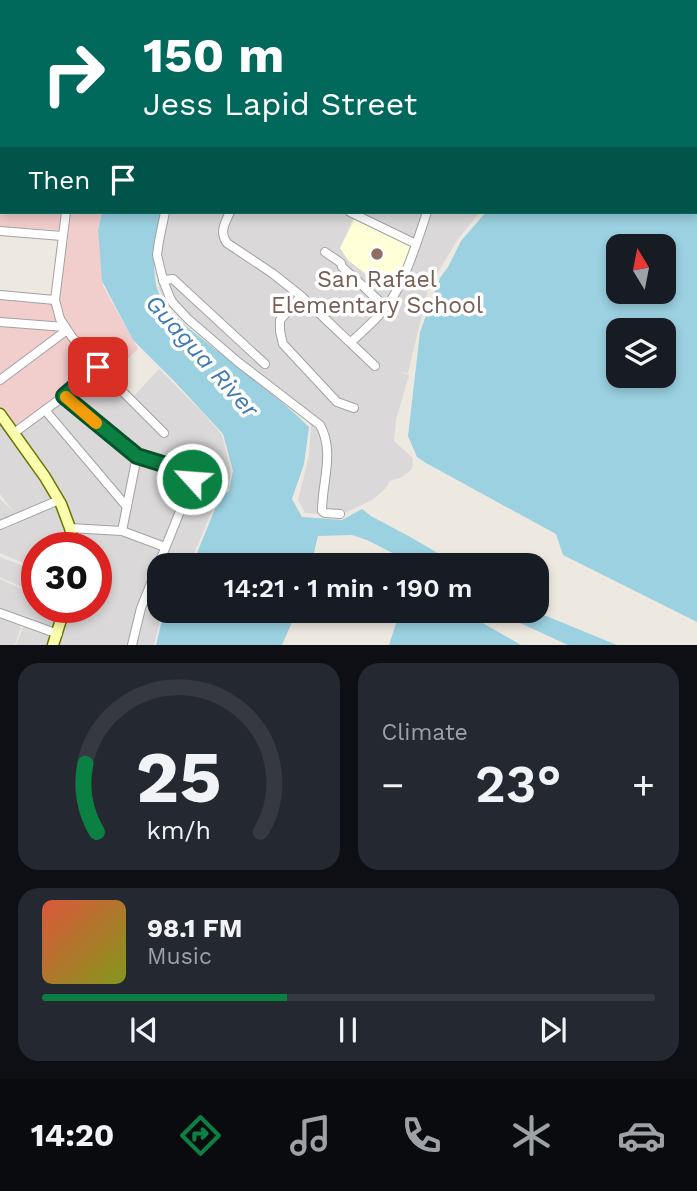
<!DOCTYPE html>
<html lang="en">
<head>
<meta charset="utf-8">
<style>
  :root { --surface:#171b24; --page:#242831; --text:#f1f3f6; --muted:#9ea1a6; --line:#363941; --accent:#0b8043 }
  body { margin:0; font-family:"Work Sans",sans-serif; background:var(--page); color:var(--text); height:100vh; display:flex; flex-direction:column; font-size:26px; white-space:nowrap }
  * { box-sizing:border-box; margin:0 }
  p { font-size:23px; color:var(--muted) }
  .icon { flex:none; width:38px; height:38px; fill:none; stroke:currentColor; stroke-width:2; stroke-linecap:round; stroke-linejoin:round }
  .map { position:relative; height:645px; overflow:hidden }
  .panel { display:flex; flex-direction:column; gap:18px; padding:18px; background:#0d0f14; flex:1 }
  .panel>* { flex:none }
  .guide { position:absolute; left:0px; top:0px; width:698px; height:214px; box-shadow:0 4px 10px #0003; background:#00695c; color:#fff; overflow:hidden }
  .needle { width:46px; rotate:350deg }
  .tools { position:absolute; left:606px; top:234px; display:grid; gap:14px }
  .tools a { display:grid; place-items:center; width:70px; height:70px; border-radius:14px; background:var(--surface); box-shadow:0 4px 10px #0003; font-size:35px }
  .speed { position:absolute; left:21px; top:532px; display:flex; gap:14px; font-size:35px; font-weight:700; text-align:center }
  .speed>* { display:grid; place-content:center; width:91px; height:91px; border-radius:50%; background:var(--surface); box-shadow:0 4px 10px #0003; line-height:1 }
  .speed .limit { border:10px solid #d22; background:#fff; color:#111 }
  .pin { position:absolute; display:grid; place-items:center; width:60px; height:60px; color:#fff; margin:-30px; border-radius:14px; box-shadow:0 4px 10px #0006 }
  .me { position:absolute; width:77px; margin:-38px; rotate:296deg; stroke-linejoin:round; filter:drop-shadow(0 0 5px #0008) }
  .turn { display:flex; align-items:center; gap:24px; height:147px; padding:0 28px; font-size:32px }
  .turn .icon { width:91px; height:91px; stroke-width:2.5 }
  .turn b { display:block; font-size:49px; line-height:60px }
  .then { display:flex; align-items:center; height:66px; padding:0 28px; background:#0003; gap:14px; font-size:26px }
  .big { font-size:52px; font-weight:600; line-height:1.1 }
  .panel .card { flex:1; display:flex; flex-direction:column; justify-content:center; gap:10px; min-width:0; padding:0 24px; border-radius:21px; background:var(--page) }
  .panel .dial { align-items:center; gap:0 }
  .dial svg { height:182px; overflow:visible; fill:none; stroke:var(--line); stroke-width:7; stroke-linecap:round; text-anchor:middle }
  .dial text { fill:var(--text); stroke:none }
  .song { display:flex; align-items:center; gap:21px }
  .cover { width:84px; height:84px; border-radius:10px; background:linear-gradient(135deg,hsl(10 70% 55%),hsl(70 70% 35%)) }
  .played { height:7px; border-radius:4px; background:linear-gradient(90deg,var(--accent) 40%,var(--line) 40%) }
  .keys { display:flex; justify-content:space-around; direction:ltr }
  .heat { display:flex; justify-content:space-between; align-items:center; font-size:38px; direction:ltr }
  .panel .tiles { flex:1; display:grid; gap:18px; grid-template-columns:1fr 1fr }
  .card:last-child { grid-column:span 2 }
  .trip { position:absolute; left:147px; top:553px; width:402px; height:70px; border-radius:21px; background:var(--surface); box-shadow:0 4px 10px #0003; font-weight:600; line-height:70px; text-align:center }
  .menu { display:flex; height:112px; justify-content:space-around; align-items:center; background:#090b0e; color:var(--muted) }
  .menu .icon { width:49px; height:49px }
  .menu .on { color:var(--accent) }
  .menu b { font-size:32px; color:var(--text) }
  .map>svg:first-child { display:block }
</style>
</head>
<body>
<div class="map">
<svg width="697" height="645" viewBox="0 0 697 645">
  <rect width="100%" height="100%" fill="#eee9e0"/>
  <g fill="#dad8d8">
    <polygon points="166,212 229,212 219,233 221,241 225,247 275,278 301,299 374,369 378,364 355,344 390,306 400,288 417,243 358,212 428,212 427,218 430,212 480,212 458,239 428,289 408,373 399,371 409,375 396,420 394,441 413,458 412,469 402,477 390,481 386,488 372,500 339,516 305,513 298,500 309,456 311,425 289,403 227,359 176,313 160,291 156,273 162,221"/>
    <polygon points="235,212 347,212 355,215 340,248 348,260 366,275 393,291 384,307 354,338 296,286 280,274 226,239 225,233"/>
    <polygon points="100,369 133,397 159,369 202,412 222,435 231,471 228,490 218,496 193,556 191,555 188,565 159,565 159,611 162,611 154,645 16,645 24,625 59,638 67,607 96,607 96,548 76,548 72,530 118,534 164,547 195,475 138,455 101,425 70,395"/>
    <polygon points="66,397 116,442 114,446 118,442 135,457 119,531 70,528 16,433"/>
    <polygon points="0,422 61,507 68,548 37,548 37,569 0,553 0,499 14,512 0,494"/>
    <polygon points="139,459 191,475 163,545 121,531"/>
    <polygon points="0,557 37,571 37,607 61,607 56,631 23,621 15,645 0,645 0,579 33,594 34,593 0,577"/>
  </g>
  <g fill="#f1cecc">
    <polygon points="0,101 2,102 2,212 64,212 59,230 0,227"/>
    <polygon points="68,212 102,212 98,228 103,286 138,349 111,376 72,335 61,318 56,292"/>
    <polygon points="0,299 52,304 55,318 64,333 97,367 14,429 0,406"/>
  </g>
  <polygon fill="#ffffd8" points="356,217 413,245 393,290 366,274 348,260 340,248"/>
  <g fill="#9bd1e1" fill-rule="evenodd">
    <path d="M697,156V622L563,555L556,534L426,463L417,457L408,436L420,332L440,278L448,267L461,241L486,212H696ZM618,247H663V292H618ZM618,331H663V376H618Z"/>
    <path d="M102,212H162C155,228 151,275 158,291C166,311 185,325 201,338C237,368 276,394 309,427L304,464L292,499L302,517L342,520L362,509L371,516L412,538L458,565H416L367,540L352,535L318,536L311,565H192L220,497L229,491L233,471L223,434L177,384L133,340L102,281L98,230Z"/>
    <polygon points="164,611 297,611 282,645 156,645"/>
    <polygon points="400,611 462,611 521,645 389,645"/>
    <polygon points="494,611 534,611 617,645 568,645"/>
  </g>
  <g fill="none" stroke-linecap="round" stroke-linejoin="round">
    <g stroke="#a2a2a2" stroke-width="10">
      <g id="street">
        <polyline points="115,0 118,2"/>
        <polyline points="153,2 154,0"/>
        <polyline points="420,2 421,0"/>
        <polyline points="0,99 2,100"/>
        <polyline points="66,212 55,300 60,319 72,337 98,367 164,433"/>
        <path d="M165,212L159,241L157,255L163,280L170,298L173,303L188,319L238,362L320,425C335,452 322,482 322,511L325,513L340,514"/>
        <path d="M230,212C225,223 219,232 227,243L272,273L301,296L375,366"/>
        <polyline points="350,212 416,244"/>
        <polyline points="0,231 62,236"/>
        <path d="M325,252L341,263L342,267C357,280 371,294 386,307"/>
        <polyline points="163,280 173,279 265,364"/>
        <polyline points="0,295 55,300"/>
        <polyline points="301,296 280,320 280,331 283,344 337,402 354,408"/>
        <polyline points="0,322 65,327"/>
        <path d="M351,342C363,331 376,320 386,307C404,285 418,239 427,212"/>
        <polyline points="0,380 67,330"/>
        <polyline points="64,396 137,456 189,472 193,479 141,608 132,645"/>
        <polyline points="45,410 127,507"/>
        <polyline points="14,433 64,396 98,367"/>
        <polyline points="0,525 59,500"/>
        <polyline points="70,528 122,531 165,547"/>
        <polyline points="122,531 137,456"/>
        <polyline points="0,613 58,634"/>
      </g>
    </g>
    <g stroke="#697500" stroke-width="13">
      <g id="secondary">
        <polyline points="510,0 517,2"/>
        <polyline points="13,2 14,0"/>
        <polyline points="0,25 2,22"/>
        <polyline points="696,35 697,35"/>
        <polyline points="0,414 45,477 61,504 70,528 74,548"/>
        <polyline points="53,645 65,607"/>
      </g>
    </g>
    <use href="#street" stroke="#fff" stroke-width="8"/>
    <use href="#secondary" stroke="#fbffad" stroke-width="10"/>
  </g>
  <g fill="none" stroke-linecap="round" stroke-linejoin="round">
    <g stroke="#07532c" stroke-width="18">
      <polyline id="route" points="98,367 64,396 137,456 189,472 192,479"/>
    </g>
    <use href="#route" stroke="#0b8043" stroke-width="12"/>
    <polyline stroke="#f59e0b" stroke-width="12" points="66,397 96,423"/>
  </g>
  <circle fill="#8d6e63" stroke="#fff" stroke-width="2.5" cx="377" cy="254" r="7"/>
  <g text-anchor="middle" stroke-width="7" stroke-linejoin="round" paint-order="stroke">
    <g font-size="23" fill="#785e54" stroke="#fff">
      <text x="377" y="287">San Rafael<tspan x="377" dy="26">Elementary School</tspan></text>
    </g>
    <g font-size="24" font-style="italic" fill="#407ab3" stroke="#fff">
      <text transform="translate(202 356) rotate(48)" y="8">Guagua River</text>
    </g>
  </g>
</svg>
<div class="tools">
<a><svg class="needle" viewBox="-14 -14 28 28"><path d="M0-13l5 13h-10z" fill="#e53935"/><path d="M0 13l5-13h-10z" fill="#9ea1a6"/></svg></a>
<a><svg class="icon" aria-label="layers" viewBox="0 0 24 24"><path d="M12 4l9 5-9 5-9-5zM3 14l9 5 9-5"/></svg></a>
</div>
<div class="speed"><div class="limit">30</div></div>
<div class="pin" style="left:98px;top:367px;background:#d93025"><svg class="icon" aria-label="arrive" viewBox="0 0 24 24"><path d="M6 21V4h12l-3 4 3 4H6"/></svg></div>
<svg class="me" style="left:192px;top:479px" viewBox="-20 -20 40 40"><circle r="17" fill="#0b8043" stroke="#fff" stroke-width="3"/><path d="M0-11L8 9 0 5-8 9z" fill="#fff"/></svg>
<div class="trip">14:21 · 1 min · 190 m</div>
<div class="guide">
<div class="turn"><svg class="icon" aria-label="right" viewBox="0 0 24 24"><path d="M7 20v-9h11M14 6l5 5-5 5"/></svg><div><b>150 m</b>Jess Lapid Street</div></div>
<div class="then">Then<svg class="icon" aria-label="arrive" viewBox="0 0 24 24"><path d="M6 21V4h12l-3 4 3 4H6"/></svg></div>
</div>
</div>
<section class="panel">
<div class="tiles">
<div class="card dial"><svg viewBox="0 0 100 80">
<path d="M14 69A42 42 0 1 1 86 69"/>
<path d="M14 69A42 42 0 0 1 9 39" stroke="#0b8043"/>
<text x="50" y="56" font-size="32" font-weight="700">25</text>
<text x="50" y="72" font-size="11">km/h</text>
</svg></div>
<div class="card"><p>Climate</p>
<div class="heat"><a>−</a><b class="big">23°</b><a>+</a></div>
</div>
<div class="card">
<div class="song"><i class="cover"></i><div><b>98.1 FM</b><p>Music</p></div></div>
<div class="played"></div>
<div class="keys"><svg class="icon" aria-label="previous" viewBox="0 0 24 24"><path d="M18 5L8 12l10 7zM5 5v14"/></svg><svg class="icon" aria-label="pause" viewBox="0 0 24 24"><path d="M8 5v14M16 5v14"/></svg><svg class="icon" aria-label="next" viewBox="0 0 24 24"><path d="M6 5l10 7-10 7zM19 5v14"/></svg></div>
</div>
</div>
</section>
<nav class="menu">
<b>14:20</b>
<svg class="icon on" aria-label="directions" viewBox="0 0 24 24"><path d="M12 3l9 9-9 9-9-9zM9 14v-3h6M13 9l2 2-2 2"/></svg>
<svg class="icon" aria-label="music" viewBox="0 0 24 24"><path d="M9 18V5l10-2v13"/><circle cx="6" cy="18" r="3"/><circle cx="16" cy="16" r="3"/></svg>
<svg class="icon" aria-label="phone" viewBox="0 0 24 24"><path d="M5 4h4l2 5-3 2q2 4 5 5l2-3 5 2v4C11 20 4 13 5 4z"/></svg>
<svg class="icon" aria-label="climate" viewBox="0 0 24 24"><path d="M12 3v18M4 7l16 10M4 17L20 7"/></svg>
<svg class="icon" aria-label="car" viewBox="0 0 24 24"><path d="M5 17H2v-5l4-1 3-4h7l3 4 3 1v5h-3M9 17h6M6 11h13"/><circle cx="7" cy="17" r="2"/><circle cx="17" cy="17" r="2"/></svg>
</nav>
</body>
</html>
